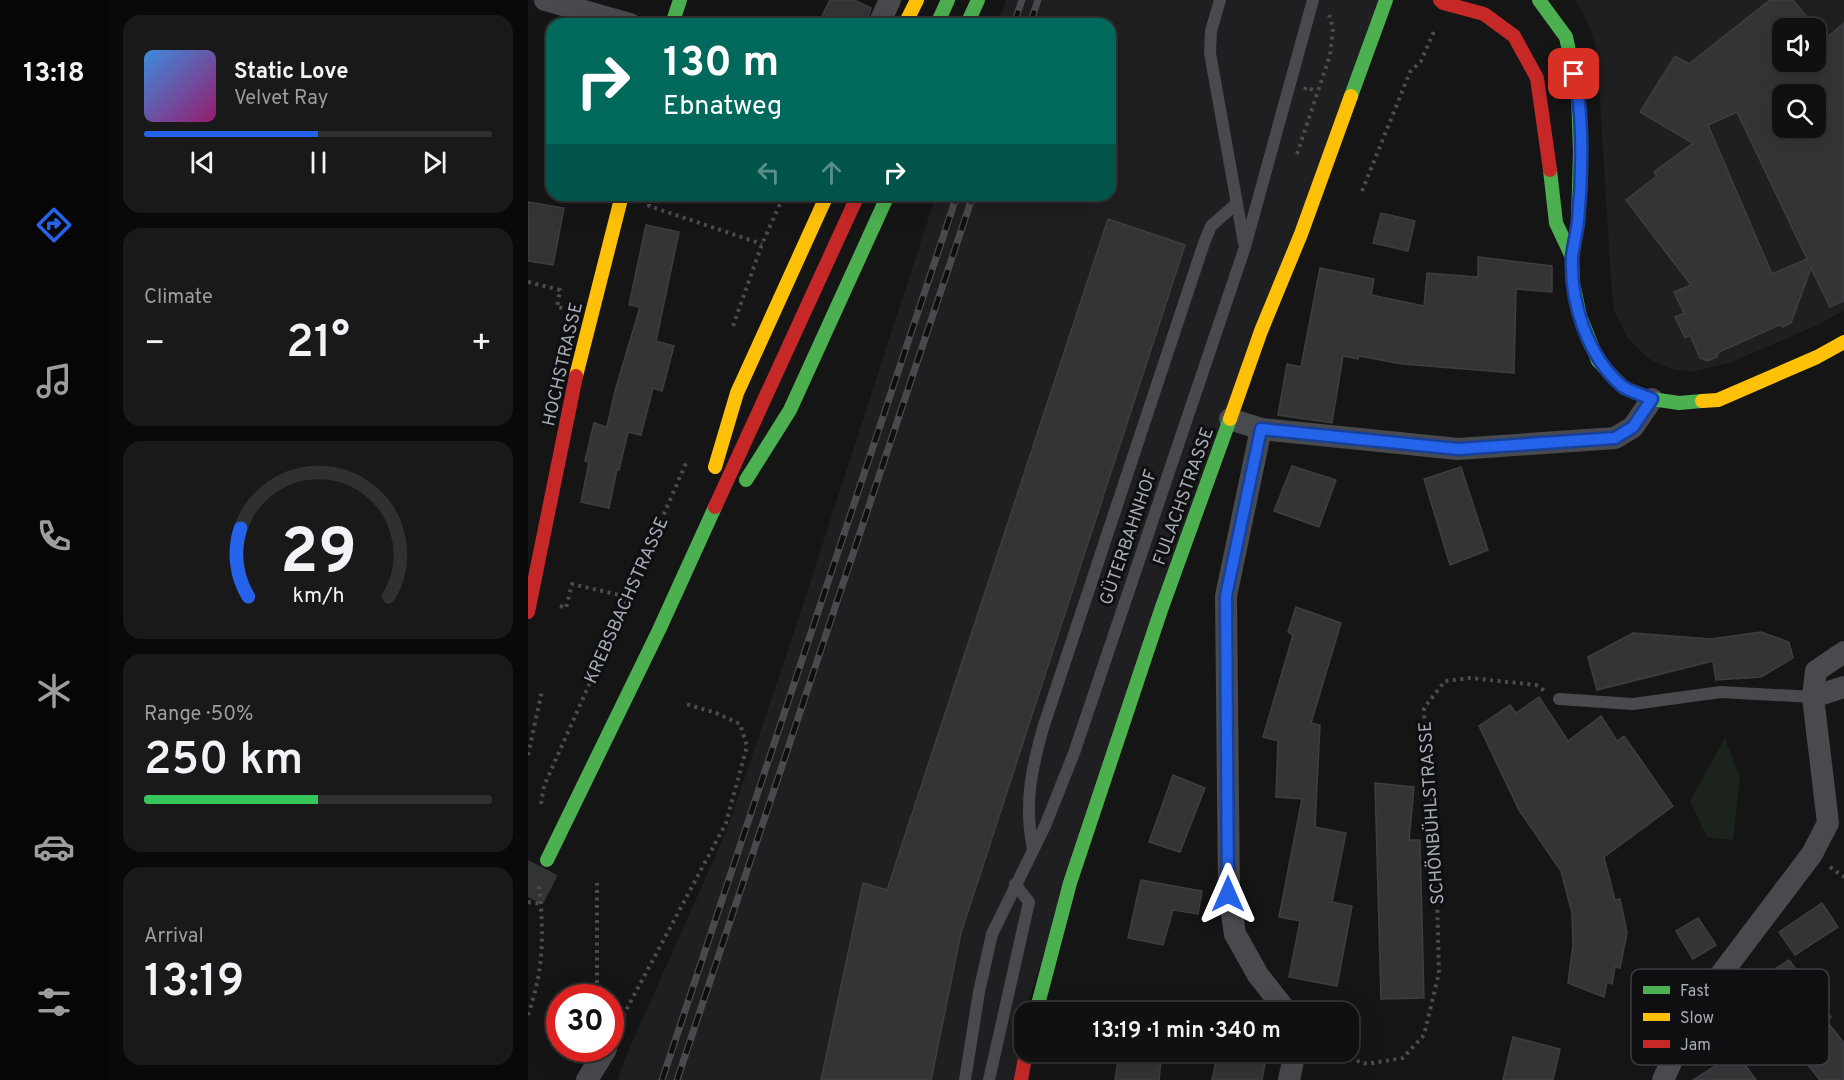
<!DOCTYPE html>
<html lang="en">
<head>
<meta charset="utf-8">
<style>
  :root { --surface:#101010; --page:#191919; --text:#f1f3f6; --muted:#9c9d9f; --line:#303030; --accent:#2563eb }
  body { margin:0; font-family:Overpass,sans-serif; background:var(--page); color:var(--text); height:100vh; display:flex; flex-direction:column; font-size:22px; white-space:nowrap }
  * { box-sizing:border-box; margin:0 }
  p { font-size:20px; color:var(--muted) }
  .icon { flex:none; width:33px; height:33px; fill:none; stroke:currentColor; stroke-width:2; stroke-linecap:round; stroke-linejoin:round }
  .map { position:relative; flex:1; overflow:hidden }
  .side { display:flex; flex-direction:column; gap:15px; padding:15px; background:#090909; width:420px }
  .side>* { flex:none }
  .banner { position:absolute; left:18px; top:18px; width:570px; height:183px; border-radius:18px; box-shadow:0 6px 24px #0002,0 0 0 2px var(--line); background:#00695c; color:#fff; overflow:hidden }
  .controls { position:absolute; left:1244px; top:18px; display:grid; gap:12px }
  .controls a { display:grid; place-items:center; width:54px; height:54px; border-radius:12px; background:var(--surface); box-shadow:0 6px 24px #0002,0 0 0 2px var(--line); font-size:30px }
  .speed { position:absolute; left:18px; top:984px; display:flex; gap:12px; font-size:30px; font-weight:700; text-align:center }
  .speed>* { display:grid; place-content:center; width:78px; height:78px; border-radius:50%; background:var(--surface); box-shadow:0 6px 24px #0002,0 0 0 2px var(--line); line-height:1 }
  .speed .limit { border:9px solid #d22; background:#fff; color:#111 }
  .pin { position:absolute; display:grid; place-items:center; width:51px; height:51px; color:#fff; margin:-26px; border-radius:12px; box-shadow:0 3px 9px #0006 }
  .me { position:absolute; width:66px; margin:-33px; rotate:0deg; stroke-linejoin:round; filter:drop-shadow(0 0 4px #0008) }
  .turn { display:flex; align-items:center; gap:21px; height:126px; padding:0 18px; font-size:27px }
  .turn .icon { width:78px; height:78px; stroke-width:2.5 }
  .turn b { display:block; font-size:42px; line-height:51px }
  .lanes { display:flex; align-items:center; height:57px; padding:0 18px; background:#0003; justify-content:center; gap:30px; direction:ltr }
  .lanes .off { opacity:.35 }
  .big { font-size:45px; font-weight:600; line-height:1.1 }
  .side .card { flex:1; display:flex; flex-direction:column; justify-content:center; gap:9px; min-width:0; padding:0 21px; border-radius:18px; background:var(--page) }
  .side .dial { align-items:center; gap:0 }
  .dial svg { height:156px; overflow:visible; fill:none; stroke:var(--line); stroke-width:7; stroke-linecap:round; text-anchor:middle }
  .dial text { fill:var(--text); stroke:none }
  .song { display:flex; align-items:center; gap:18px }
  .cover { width:72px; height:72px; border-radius:9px; background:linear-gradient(135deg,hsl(210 70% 55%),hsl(320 70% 35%)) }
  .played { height:6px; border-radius:3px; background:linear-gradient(90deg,var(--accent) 50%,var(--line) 50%) }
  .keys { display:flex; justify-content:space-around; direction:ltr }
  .heat { display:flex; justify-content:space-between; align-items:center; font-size:33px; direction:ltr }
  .charge { height:9px; border-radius:4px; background:linear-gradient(90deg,#34c759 50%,var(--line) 0) }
  .trip { position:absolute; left:486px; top:1002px; width:345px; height:60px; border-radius:18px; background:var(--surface); box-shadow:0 6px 24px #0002,0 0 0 2px var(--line); font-weight:600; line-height:60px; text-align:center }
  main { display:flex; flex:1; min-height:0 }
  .tab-bar { display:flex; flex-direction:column; width:108px; justify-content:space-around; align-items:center; background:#060606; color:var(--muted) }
  .tab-bar .icon { width:42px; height:42px }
  .tab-bar .selected { color:var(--accent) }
  .tab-bar b { font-size:27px; color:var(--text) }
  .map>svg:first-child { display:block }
</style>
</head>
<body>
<main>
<nav class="tab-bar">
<b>13:18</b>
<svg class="icon selected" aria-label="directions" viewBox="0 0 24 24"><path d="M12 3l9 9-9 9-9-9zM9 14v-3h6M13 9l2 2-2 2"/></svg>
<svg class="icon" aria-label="music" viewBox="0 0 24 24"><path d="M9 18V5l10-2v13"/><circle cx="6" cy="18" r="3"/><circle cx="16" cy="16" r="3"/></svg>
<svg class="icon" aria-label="phone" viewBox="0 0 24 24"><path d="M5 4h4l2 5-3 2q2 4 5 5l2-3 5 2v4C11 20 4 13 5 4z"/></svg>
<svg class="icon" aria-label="climate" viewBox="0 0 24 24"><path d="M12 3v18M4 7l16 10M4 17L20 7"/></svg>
<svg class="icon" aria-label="car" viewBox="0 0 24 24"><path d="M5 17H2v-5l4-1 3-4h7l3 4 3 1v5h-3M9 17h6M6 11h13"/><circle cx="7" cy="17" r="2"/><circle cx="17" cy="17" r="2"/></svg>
<svg class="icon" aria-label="filters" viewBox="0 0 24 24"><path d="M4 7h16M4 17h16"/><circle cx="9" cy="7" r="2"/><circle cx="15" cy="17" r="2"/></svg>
</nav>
<section class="side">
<div class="card">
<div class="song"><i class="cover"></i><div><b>Static Love</b><p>Velvet Ray</p></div></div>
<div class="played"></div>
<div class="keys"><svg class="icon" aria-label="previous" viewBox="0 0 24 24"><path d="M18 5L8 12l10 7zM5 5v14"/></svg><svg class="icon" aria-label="pause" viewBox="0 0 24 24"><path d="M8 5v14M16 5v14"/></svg><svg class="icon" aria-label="next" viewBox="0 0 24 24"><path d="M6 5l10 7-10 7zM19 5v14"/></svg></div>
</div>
<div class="card"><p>Climate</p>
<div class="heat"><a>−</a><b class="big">21°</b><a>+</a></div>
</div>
<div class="card dial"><svg viewBox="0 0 100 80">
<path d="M14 69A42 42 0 1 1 86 69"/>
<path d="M14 69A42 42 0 0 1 10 34" stroke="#2563eb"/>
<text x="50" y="56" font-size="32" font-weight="700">29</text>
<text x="50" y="72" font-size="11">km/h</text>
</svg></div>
<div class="card"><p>Range · 50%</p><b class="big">250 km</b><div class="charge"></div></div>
<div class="card"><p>Arrival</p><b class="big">13:19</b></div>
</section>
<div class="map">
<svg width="1316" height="1080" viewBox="0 0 1316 1080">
  <rect width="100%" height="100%" fill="#151515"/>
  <g fill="#1f1f21" fill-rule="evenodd">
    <polygon points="478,0 858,0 496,1012 496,1052 493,1080 89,1080 98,1056 199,830 264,638 408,195 582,195 582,24 469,24"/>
    <path d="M1047,0H1316V310L1294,323L1202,363L1163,372L1148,370L1133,365L1120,358L1099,337L1086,310L1084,295L1069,54L1064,33L1055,13ZM1254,28H1287V62H1254ZM1254,94H1287V128H1254Z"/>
  </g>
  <polygon fill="#1c221c" points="1197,738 1212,778 1205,840 1179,837 1162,801"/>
  <g fill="#343436" stroke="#3d3e41" stroke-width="1.5" fill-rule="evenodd">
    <polygon points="302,0 326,0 343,8 338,24 290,24"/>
    <path d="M1242,0H1265L1297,39L1316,23V301L1302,307L1283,268L1263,323L1255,327L1251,325L1191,352L1189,357L1180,361L1172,358L1162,335L1157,338L1147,317L1156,313L1146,292L1163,285L1098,200L1129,176L1126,172L1165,143L1112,112L1147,56L1161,64ZM1254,28H1287V62H1254ZM1254,94H1287V128H1254ZM1209,112L1279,259L1244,274L1180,125Z"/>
    <polygon points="0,202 36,208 25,265 0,261"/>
    <polygon points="853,213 887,221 880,251 845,243"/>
    <polygon points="580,219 657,245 433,933 403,1080 293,1080 335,883 359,890"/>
    <polygon points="118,225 151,232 128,341 146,346 134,391 125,388 113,435 100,432 91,470 89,469 81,508 53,502 61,462 57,461 66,423 79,427 87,391 112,307 101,305"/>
    <polygon points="950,257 1024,266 1024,292 988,289 986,373 874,364 831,356 830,359 815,356 804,423 750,415 759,364 773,367 792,268 846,279 843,295 896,306 899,273 950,277"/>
    <polygon points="764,466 808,480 791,527 746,511"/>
    <polygon points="933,467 960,550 922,565 896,479"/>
    <polygon points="768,607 813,623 783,723 792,725 787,827 818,833 804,902 824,906 809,986 761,977 772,921 751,917 774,799 748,797 750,741 735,737 765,635 760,632"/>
    <polygon points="1233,632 1261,642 1265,658 1233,677 1188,680 1185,661 1069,690 1060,657 1105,633 1183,639"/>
    <polygon points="1011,697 1040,741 1073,716 1089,741 1096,736 1145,806 1076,857 1087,900 1092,899 1099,933 1092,968 1087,967 1084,984 1079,982 1076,997 1040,983 1045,945 1044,913 1033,871 991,810 951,726 982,705 988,713"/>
    <polygon points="645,775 677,788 652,852 621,842"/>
    <polygon points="847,783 886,787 881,840 892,840 896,998 853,999"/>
    <polygon points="613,880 674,891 670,914 645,910 635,945 600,938"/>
    <polygon points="1294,903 1310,927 1267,955 1251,932"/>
    <polygon points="1170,918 1188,945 1165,959 1148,931"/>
    <polygon points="1261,960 1303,1017 1298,1020 1316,1043 1316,1080 1292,1080 1279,1064 1284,1061 1226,982"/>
    <polygon points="985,1037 1032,1049 1025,1080 975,1080"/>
    <polygon points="591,1052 634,1052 631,1080 587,1080"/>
    <polygon points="690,1052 739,1052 734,1080 684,1080"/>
    <polygon points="1208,1053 1228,1080 1165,1080"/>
  </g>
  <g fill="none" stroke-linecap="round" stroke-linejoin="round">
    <polyline stroke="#323335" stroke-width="33" stroke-dasharray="33 16" stroke-linecap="butt" points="0,897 19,860"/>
    <g stroke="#4b4c50" stroke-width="4" stroke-dasharray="3 4.5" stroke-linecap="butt">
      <polyline points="769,154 802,55 805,28 801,15"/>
      <polyline points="834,191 882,72 893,61 907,29"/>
      <polyline points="121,204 121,206 234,244"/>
      <polyline points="0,282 32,290 29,307 38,309"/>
      <polyline points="205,326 234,244 256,195"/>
      <polyline points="32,606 38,608 44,584 100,597"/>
      <polyline points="0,755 14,691"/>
      <polyline points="13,804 16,786 100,597 158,463"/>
      <polyline points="1302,867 1316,877"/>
      <polyline points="0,902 13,904"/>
      <polyline points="69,998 69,883"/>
      <path d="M0,1015C16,969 16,934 11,886"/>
      <polyline points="88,1029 198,823 219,746 212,724 188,713 158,704"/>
      <polyline points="800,1052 839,1064 875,1058 896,1035 911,973 907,823 897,734 896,708 917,681 942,678 1008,685 1017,691"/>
    </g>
    <g stroke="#494a4e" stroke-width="12">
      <polyline points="692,0 683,31 682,53 716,243"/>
      <polyline points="1031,699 1105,704 1193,692 1285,697"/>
      <path d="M505,849C496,805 503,771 515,728L676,243L683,226L709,203"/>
      <polyline points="437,1080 451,992 464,934 517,826 546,753 717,247 785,0"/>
      <polyline points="461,1080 501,902 487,884"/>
    </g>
    <g stroke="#494a4e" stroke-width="22">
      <polyline points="17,0 102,24"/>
      <polyline points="351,24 362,0"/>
      <polyline points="702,419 733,429 930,449 1087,438 1105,427 1124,399"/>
      <polyline points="733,429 698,596 701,894 707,934 730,975 759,1012"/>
      <polyline points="1285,697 1316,687"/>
      <polyline points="59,1080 78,1049"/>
      <polyline points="761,1080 767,1052"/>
      <polyline points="1135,1080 1169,1006 1284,854 1300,823 1285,697 1288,671 1316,652"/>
    </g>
    <g stroke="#4caf50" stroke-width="14">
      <polyline points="1011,0 1038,37 1050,92 1052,152 1050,222 1044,257 1045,283 1052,316 1070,361 1096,388 1124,399 1151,403 1174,401"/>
      <polyline points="144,24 152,0"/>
      <polyline points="409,24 420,0"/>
      <polyline points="439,24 450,0"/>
      <polyline points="823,96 858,0"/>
      <polyline points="1022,170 1028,223 1044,257"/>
      <polyline points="218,480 262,410 360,195"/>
      <polyline points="19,860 131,630 187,507"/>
      <polyline points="508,1012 542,883 633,610 702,419"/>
    </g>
    <g stroke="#ffc107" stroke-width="14">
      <polyline points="377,24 389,0"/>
      <polyline points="48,376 94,195"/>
      <polyline points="1174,401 1190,400 1289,357 1316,342"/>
      <polyline points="702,419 733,331 773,234 823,96"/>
      <polyline points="187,467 209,393 299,195"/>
    </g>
    <g stroke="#c62828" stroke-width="14">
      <polyline points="912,0 915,3 956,14 986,36 1009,78 1022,170"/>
      <polyline points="187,507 330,195"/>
      <polyline points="0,612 48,376"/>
      <polyline points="493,1080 498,1052"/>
    </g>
    <g stroke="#494a4d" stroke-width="7">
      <g id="rail">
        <polyline points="486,24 494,0"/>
        <polyline points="502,24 510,0"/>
        <polyline points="134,1080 429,195"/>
        <polyline points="149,1080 445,195"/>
      </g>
    </g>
    <use href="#rail" stroke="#0f0f11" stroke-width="4.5" stroke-dasharray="14" stroke-linecap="butt"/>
    <polyline stroke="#4b4c50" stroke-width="4" stroke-dasharray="3 4.5" stroke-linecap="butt" points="777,90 778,87 785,90"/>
  </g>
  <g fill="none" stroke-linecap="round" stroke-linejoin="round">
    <g stroke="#184099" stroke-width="15">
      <path id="route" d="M700,894L698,596L733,429L930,449L1087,438L1105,427L1124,399C1115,395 1102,392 1094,386C1060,357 1042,303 1044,257C1045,245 1049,233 1050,221C1054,180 1056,114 1046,74"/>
    </g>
    <use href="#route" stroke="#2563eb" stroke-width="10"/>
  </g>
  <g text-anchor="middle" stroke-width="6" stroke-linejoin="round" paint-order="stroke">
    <g font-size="18" fill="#a6acb6" stroke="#0f0f11">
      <text transform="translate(34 364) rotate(-77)" y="6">HOCHSTRASSE</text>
      <text transform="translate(655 496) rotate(-70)" y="6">FULACHSTRASSE</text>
      <text transform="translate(600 537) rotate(-71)" y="6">GÜTERBAHNHOF</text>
      <text transform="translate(98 600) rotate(-66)" y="6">KREBSBACHSTRASSE</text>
      <text transform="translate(903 813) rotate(-94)" y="6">SCHÖNBÜHLSTRASSE</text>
    </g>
  </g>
  <rect x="1103" y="969" width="198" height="96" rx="9" fill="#0f0f11" stroke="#3c3e43" stroke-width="1.5"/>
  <rect x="1115" y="986" width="27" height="8" fill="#4caf50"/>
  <rect x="1115" y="1013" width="27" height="8" fill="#ffc107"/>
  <rect x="1115" y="1040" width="27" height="8" fill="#c62828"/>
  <g font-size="16" fill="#a6acb6">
    <text x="1152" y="996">Fast</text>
    <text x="1152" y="1023">Slow</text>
    <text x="1152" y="1050">Jam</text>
  </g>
</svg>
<div class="controls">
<a><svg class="icon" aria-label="sound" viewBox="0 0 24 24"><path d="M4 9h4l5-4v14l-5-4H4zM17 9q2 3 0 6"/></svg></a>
<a><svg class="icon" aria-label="search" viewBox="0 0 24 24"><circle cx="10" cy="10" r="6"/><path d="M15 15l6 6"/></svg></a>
</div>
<div class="speed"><div class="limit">30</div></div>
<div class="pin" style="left:1046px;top:74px;background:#d93025"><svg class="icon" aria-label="arrive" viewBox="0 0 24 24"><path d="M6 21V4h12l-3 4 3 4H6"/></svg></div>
<svg class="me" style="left:700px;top:894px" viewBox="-20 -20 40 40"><path d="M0-17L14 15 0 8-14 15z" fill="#2563eb" stroke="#fff" stroke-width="4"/></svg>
<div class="trip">13:19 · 1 min · 340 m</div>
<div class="banner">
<div class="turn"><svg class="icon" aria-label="right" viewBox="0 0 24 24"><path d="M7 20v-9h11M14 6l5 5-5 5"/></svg><div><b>130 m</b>Ebnatweg</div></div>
<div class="lanes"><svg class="icon off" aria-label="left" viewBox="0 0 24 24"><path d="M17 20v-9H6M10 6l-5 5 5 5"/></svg><svg class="icon off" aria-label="ahead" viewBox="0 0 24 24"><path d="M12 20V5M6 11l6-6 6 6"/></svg><svg class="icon" aria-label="right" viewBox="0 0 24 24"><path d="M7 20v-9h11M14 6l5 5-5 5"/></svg></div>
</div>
</div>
</main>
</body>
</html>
